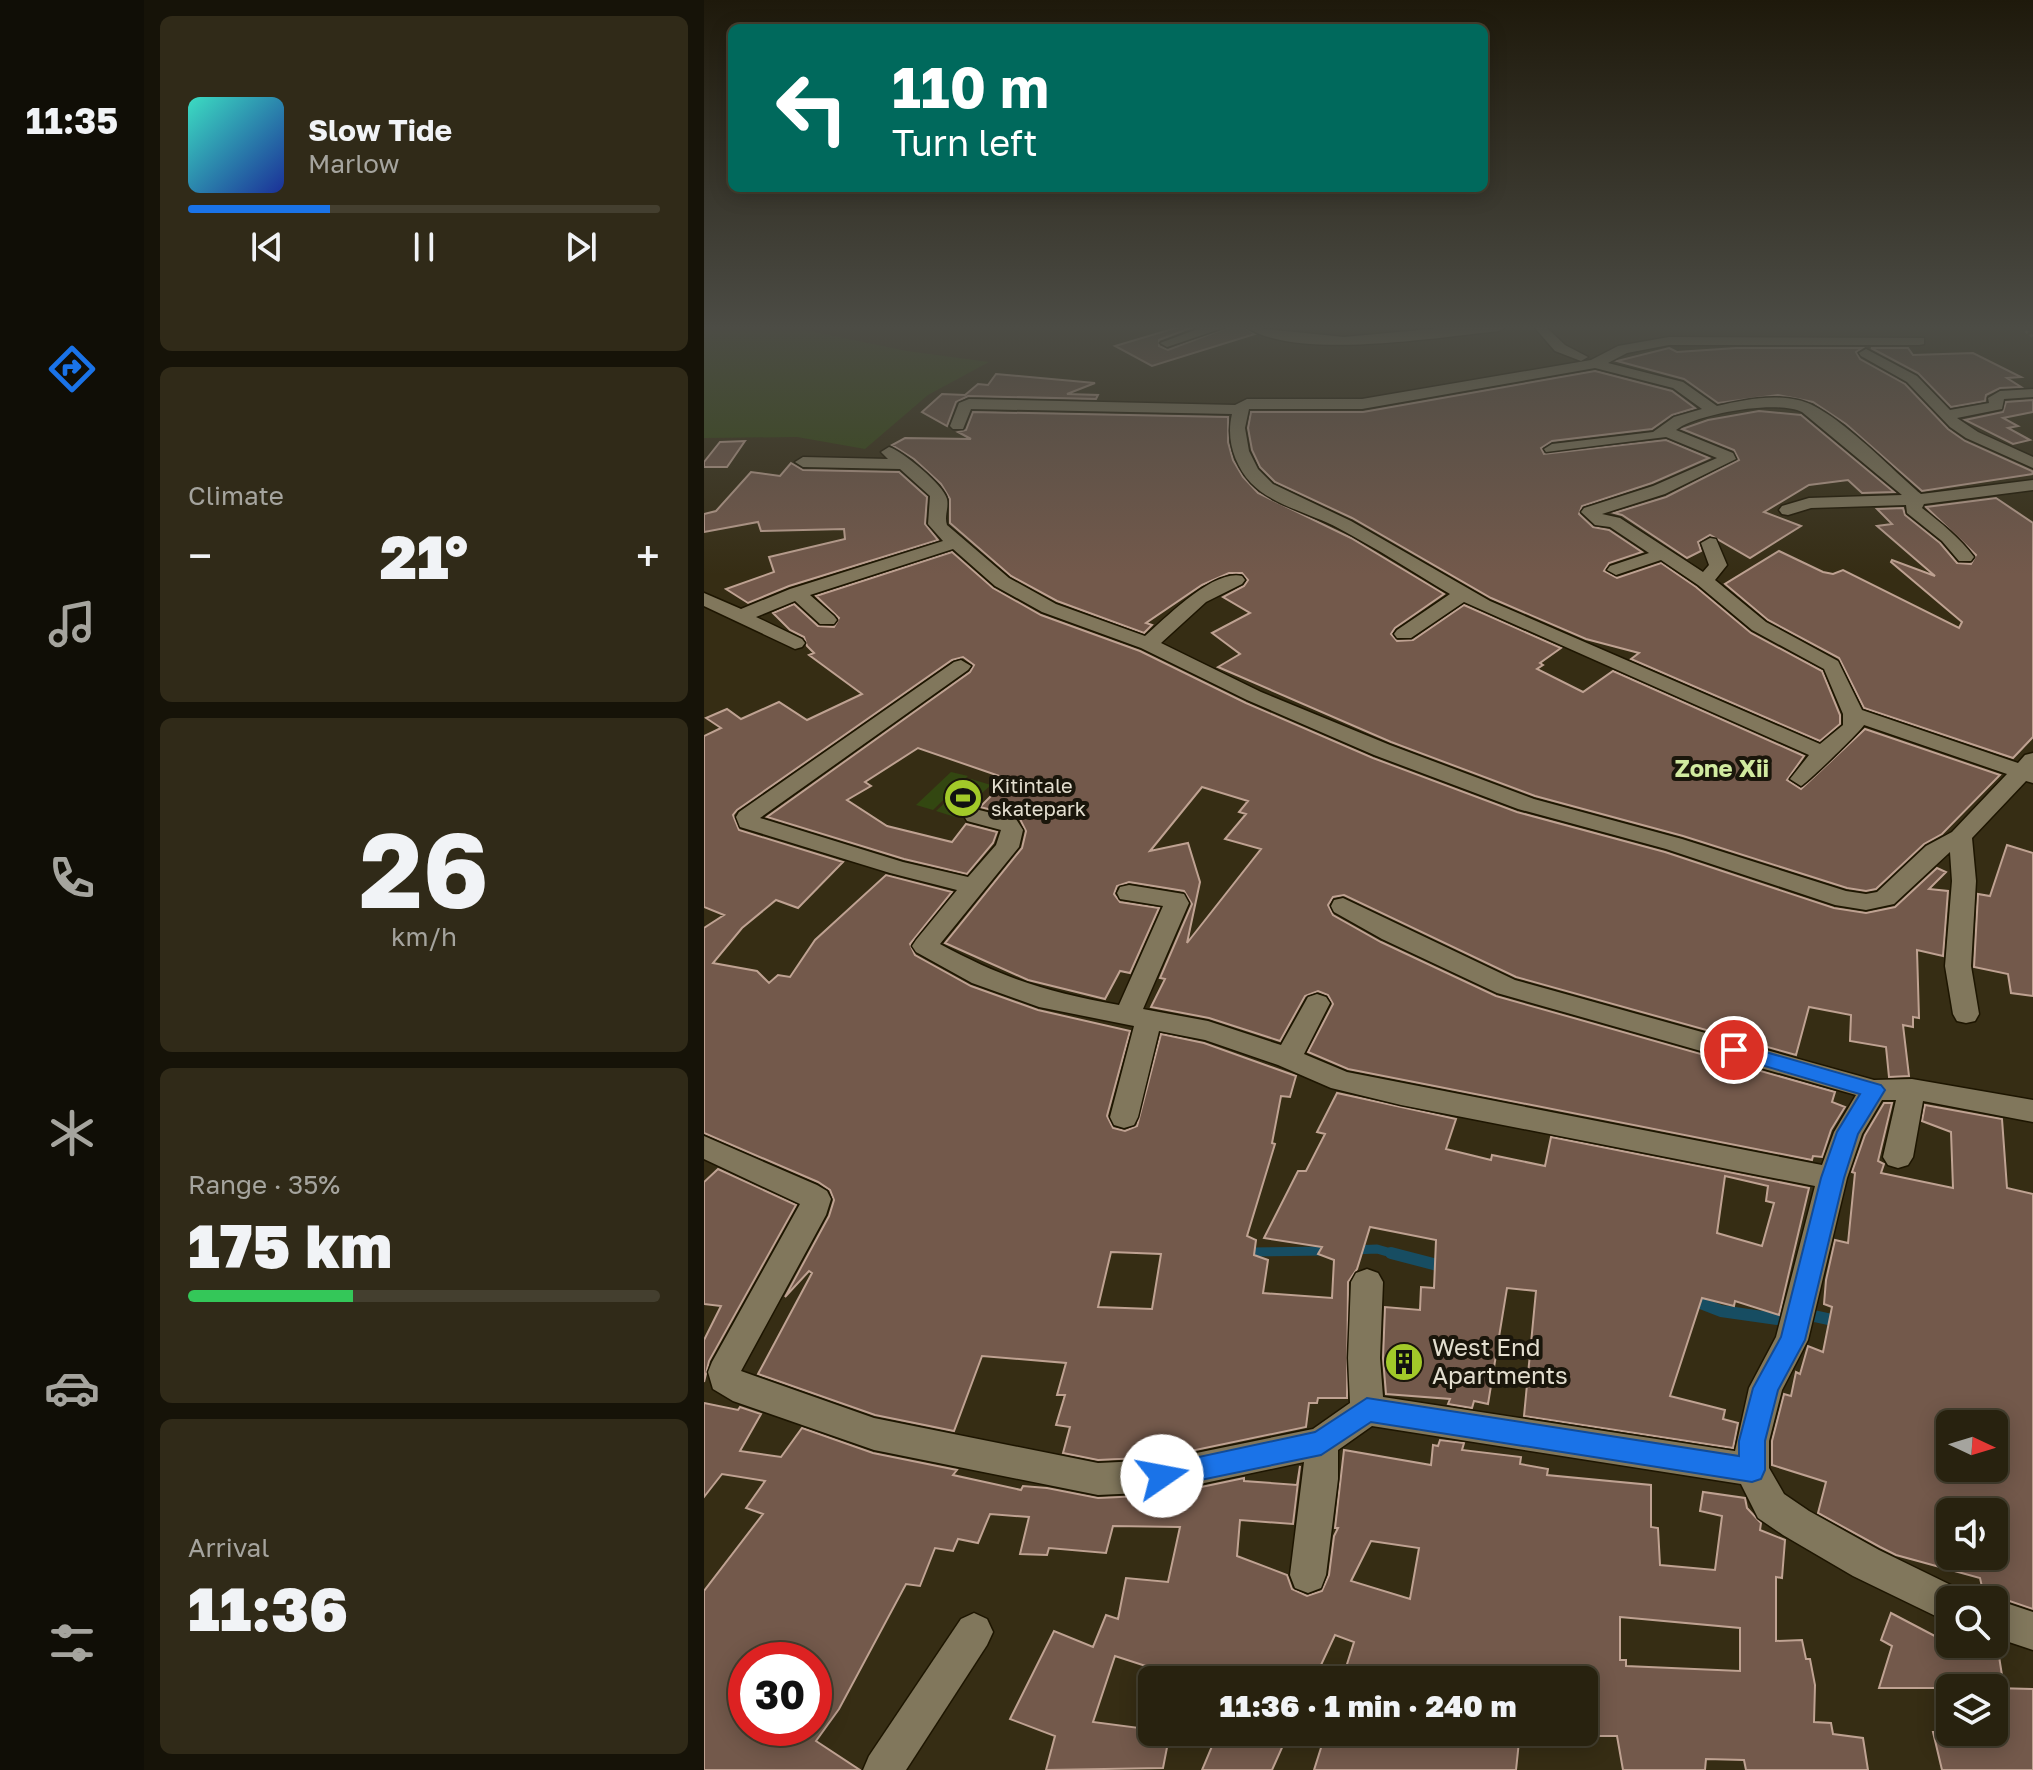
<!DOCTYPE html>
<html lang="en">
<head>
<meta charset="utf-8">
<style>
  :root { --surface:#28220f; --page:#302a18; --text:#f1f3f6; --muted:#a5a49e; --line:#443f2f; --accent:#1a73e8 }
  body { margin:0; font-family:"Golos Text",sans-serif; background:var(--page); color:var(--text); height:100vh; display:flex; flex-direction:column; font-size:30px; white-space:nowrap }
  * { box-sizing:border-box; margin:0 }
  p { font-size:26px; color:var(--muted) }
  .icon { flex:none; width:44px; height:44px; fill:none; stroke:currentColor; stroke-width:2; stroke-linecap:round; stroke-linejoin:round }
  .map { position:relative; flex:1; overflow:hidden }
  .side { display:flex; flex-direction:column; gap:16px; padding:16px; background:#161308; width:560px }
  .side>* { flex:none }
  .banner { position:absolute; left:24px; top:24px; width:760px; height:168px; border-radius:12px; box-shadow:0 4px 20px #0003,0 0 0 2px var(--line); background:#00695c; color:#fff; overflow:hidden }
  .needle { width:52px; rotate:94deg }
  .fabs { position:absolute; left:1232px; top:1410px; display:grid; gap:16px }
  .fabs a { display:grid; place-items:center; width:72px; height:72px; border-radius:12px; background:var(--surface); box-shadow:0 4px 20px #0003,0 0 0 2px var(--line); font-size:40px }
  .speed { position:absolute; left:24px; top:1642px; display:flex; gap:16px; font-size:40px; font-weight:700; text-align:center }
  .speed>* { display:grid; place-content:center; width:104px; height:104px; border-radius:50%; background:var(--surface); box-shadow:0 4px 20px #0003,0 0 0 2px var(--line); line-height:1 }
  .speed .limit { border:12px solid #d22; background:#fff; color:#111 }
  .pin { position:absolute; display:grid; place-items:center; width:68px; height:68px; color:#fff; margin:-34px; border:4px solid #fff; border-radius:50%; box-shadow:0 2px 8px #0007 }
  .me { position:absolute; width:88px; margin:-44px; rotate:78deg; stroke-linejoin:round; filter:drop-shadow(0 0 6px #0008) }
  .turn { display:flex; align-items:center; gap:28px; height:168px; padding:0 32px; font-size:36px }
  .turn .icon { width:104px; height:104px; stroke-width:2.5 }
  .turn b { display:block; font-size:56px; line-height:68px }
  .big { font-size:60px; font-weight:800; line-height:1.1 }
  .side .tile { flex:1; display:flex; flex-direction:column; justify-content:center; gap:12px; min-width:0; padding:0 28px; border-radius:12px; background:var(--page) }
  .side .dial { align-items:center; gap:0 }
  .dial b { font-size:104px; line-height:1 }
  .song { display:flex; align-items:center; gap:24px }
  .cover { width:96px; height:96px; border-radius:12px; background:linear-gradient(135deg,hsl(170 70% 55%),hsl(230 70% 35%)) }
  .played { height:8px; border-radius:4px; background:linear-gradient(90deg,var(--accent) 30%,var(--line) 30%) }
  .keys { display:flex; justify-content:space-around; direction:ltr }
  .heat { display:flex; justify-content:space-between; align-items:center; font-size:44px; direction:ltr }
  .charge { height:12px; border-radius:6px; background:linear-gradient(90deg,#34c759 35%,var(--line) 0) }
  .trip { position:absolute; left:434px; top:1666px; width:460px; height:80px; border-radius:12px; background:var(--surface); box-shadow:0 4px 20px #0003,0 0 0 2px var(--line); font-weight:800; line-height:80px; text-align:center }
  main { display:flex; flex:1; min-height:0 }
  .dock { display:flex; flex-direction:column; width:144px; justify-content:space-around; align-items:center; background:#100e06; color:var(--muted) }
  .dock .icon { width:56px; height:56px }
  .dock .active { color:var(--accent) }
  .dock b { font-size:36px; color:var(--text) }
  .map>svg:first-child { display:block }
</style>
</head>
<body>
<main>
<nav class="dock">
<b>11:35</b>
<svg class="icon active" aria-label="directions" viewBox="0 0 24 24"><path d="M12 3l9 9-9 9-9-9zM9 14v-3h6M13 9l2 2-2 2"/></svg>
<svg class="icon" aria-label="music" viewBox="0 0 24 24"><path d="M9 18V5l10-2v13"/><circle cx="6" cy="18" r="3"/><circle cx="16" cy="16" r="3"/></svg>
<svg class="icon" aria-label="phone" viewBox="0 0 24 24"><path d="M5 4h4l2 5-3 2q2 4 5 5l2-3 5 2v4C11 20 4 13 5 4z"/></svg>
<svg class="icon" aria-label="climate" viewBox="0 0 24 24"><path d="M12 3v18M4 7l16 10M4 17L20 7"/></svg>
<svg class="icon" aria-label="car" viewBox="0 0 24 24"><path d="M5 17H2v-5l4-1 3-4h7l3 4 3 1v5h-3M9 17h6M6 11h13"/><circle cx="7" cy="17" r="2"/><circle cx="17" cy="17" r="2"/></svg>
<svg class="icon" aria-label="filters" viewBox="0 0 24 24"><path d="M4 7h16M4 17h16"/><circle cx="9" cy="7" r="2"/><circle cx="15" cy="17" r="2"/></svg>
</nav>
<section class="side">
<div class="tile">
<div class="song"><i class="cover"></i><div><b>Slow Tide</b><p>Marlow</p></div></div>
<div class="played"></div>
<div class="keys"><svg class="icon" aria-label="previous" viewBox="0 0 24 24"><path d="M18 5L8 12l10 7zM5 5v14"/></svg><svg class="icon" aria-label="pause" viewBox="0 0 24 24"><path d="M8 5v14M16 5v14"/></svg><svg class="icon" aria-label="next" viewBox="0 0 24 24"><path d="M6 5l10 7-10 7zM19 5v14"/></svg></div>
</div>
<div class="tile"><p>Climate</p>
<div class="heat"><a>−</a><b class="big">21°</b><a>+</a></div>
</div>
<div class="tile dial"><b>26</b><p>km/h</p></div>
<div class="tile"><p>Range · 35%</p><b class="big">175 km</b><div class="charge"></div></div>
<div class="tile"><p>Arrival</p><b class="big">11:36</b></div>
</section>
<div class="map">
<svg width="1329" height="1770" viewBox="0 0 1329 1770">
  <rect width="100%" height="100%" fill="#362d14"/>
  <g fill="#334711">
    <polygon points="0,327 86,327 203,351 285,362 224,395 161,449 93,437 0,438"/>
    <polygon points="247,772 264,776 229,810 212,805"/>
    <polygon points="267,779 287,785 251,817 232,811"/>
  </g>
  <g fill="none" stroke-linecap="round" stroke-linejoin="round">
    <g stroke="#174d62" stroke-width="9">
      <polyline points="649,1250 673,1249 694,1255"/>
      <polyline points="541,1252 624,1251"/>
    </g>
    <g stroke="#174d62" stroke-width="12">
      <polyline points="687,1253 741,1267"/>
      <polyline points="986,1299 1017,1311 1086,1321"/>
      <polyline points="1099,1318 1110,1316 1133,1321"/>
    </g>
  </g>
  <g fill="#73594b" stroke="#bfa292" stroke-width="2" fill-rule="evenodd">
    <polygon points="475,327 489,327 455,340 455,346 464,350 525,327 539,327 551,334 448,366 411,346"/>
    <polygon points="965,348 973,352 1032,348 1158,348 1152,352 1156,359 1201,384 1244,429 1261,441 1328,471 1329,474 1218,491 1142,424 1109,402 1074,395 1014,403 980,379 913,361"/>
    <polygon points="1167,348 1204,348 1209,355 1269,353 1317,377 1303,378 1317,387 1296,388 1282,395 1281,401 1247,407 1214,373"/>
    <polygon points="891,371 968,391 991,408 968,415 948,429 848,441 837,448 840,454 962,440 1005,458 948,483 878,506 875,514 889,527 905,530 938,552 905,563 900,571 913,578 957,563 992,587 1047,633 1118,671 1136,715 1136,724 1116,741 927,659 935,653 882,639 787,598 648,518 571,482 556,467 548,450 544,428 547,412 659,412"/>
    <polygon points="292,374 391,383 363,394 394,395 392,399 264,396 252,402 243,426 218,412 238,394 261,395 274,384 284,385"/>
    <polygon points="1329,400 1329,412 1299,418 1314,426 1304,428 1326,440 1309,444 1261,420 1299,412 1302,402"/>
    <polygon points="1055,411 1097,415 1190,492 1158,493 1144,480 1105,485 1060,512 1097,526 1046,558 1006,535 994,542 997,551 983,558 918,515 910,513 962,497 1035,460 1030,450 978,429 1004,420"/>
    <polygon points="269,412 524,417 524,442 529,460 539,477 554,493 647,538 740,594 691,628 687,634 693,641 709,640 760,605 857,648 836,663 839,665 833,669 879,692 909,671 1100,756 1083,780 1097,789 1161,729 1296,775 1238,834 1220,844 1172,889 1162,891 1143,888 979,836 831,796 687,742 514,667 536,654 508,633 546,613 519,597 540,586 544,580 538,573 525,573 498,585 442,623 448,625 440,633 353,601 307,576 246,523 246,499 237,484 210,459 188,445 201,438 267,439 254,432 262,430"/>
    <polygon points="41,441 23,467 0,467 0,462 16,442"/>
    <polygon points="87,463 99,470 195,472 223,497 221,524 234,540 85,586 44,603 22,589 70,572 65,557 141,539 140,529 57,531 54,522 0,532 0,514 12,511 47,472 76,476"/>
    <polygon points="1292,498 1329,523 1329,737 1309,758 1160,708 1135,658 1064,620 1021,584 1075,551 1119,572 1129,574 1139,570 1255,628 1258,622 1187,562 1188,560 1231,576 1173,526 1188,524 1173,509 1199,508 1201,515 1236,543 1253,563 1267,564 1272,555 1222,507"/>
    <path d="M248,552L289,588L337,615L436,651L542,703L669,758L813,812L961,852L1130,908L1162,913L1191,907L1233,868L1242,872L1225,889L1244,891L1239,956L1213,950L1215,1018L1209,1017V1027L1199,1025L1205,1076L1185,1077L1182,1047L1146,1041L1147,1015L1105,1007L1092,1055L812,977L640,895L629,897L624,905L629,915L677,942L792,996L1131,1092L1128,1102L1141,1107L1127,1130L1118,1157L1109,1156L1108,1160L644,1069L604,1052L629,1004L624,995L614,991L601,996L576,1041L505,1018L447,1007L461,979L456,978L488,904L480,891L425,882L413,886L410,894L416,902L455,908L426,973L416,971L401,999L324,980L241,943L318,848L322,831L315,817L276,807L304,779L214,748L161,782L167,786L143,800L183,826L248,842L262,824L293,832L289,843L263,874L200,859L63,817L266,672L270,665L259,657L248,660L33,810L29,815L35,830L139,862L94,908L72,900L38,928L9,963L53,971L65,983L74,975L86,977L111,940L182,875L248,892L206,944L211,955L267,986L334,1010L426,1031L403,1116L409,1128L421,1131L433,1126L457,1034L500,1043L592,1076L586,1097L577,1096L568,1143L571,1144L543,1236L552,1240L550,1255L564,1260L559,1293L628,1298L630,1260L614,1254L618,1247L560,1238L594,1171H602L621,1134L613,1132L633,1093L752,1119L742,1149L787,1160L788,1155L841,1166L847,1137L1105,1188L1075,1315L1031,1301L1030,1306L998,1298L966,1396L1021,1410L1019,1419L1034,1423L1029,1448L820,1416L832,1291L803,1288L784,1404L770,1401L768,1408L744,1404L746,1399L682,1394L679,1358L681,1307L716,1310L717,1287L730,1288L732,1240L666,1227L653,1269L644,1282L643,1398H614L613,1403H605L602,1427L458,1457L394,1460L359,1453L366,1427L352,1425L361,1395H353L362,1363L278,1356L250,1431L171,1415L54,1374L108,1273L105,1271L81,1297L125,1216L130,1200L126,1190L114,1182L0,1133V928L20,915L0,907V736L17,728L2,718L23,709L37,719L75,702L103,720L158,694L105,655L110,653L103,646L100,637L86,630L69,613L90,604L114,626L130,627L135,618L112,596ZM498,787L544,801L535,812L542,814L521,839L557,849L483,943L496,882L484,843L446,851ZM1021,1176L1064,1186L1062,1201L1070,1203L1058,1246L1013,1233ZM407,1252L457,1254L448,1309L394,1307Z"/>
    <polygon points="1303,845 1329,853 1329,996 1307,993 1304,974 1270,967 1274,894 1286,896"/>
    <path d="M1180,1103H1188L1174,1161L1180,1164L1177,1173L1249,1188L1247,1132L1218,1121L1221,1105L1298,1119L1303,1188L1329,1194V1609L1291,1596L1281,1600L1276,1578L1192,1555L1176,1547L1114,1513L1122,1482L1068,1465V1441L1080,1394L1087,1396L1092,1372L1096,1374L1104,1346L1119,1352L1128,1307L1120,1304L1122,1280L1131,1240L1144,1243L1151,1173L1148,1172L1161,1135ZM1246,1424H1290V1468H1246ZM1246,1512H1290V1556H1246Z"/>
    <polygon points="14,1169 92,1205 5,1361 0,1382 0,1340 17,1306 0,1304 0,1182"/>
    <path d="M0,1403L34,1410L36,1407L57,1414L36,1451L77,1457L98,1428L169,1453L253,1470L249,1475L317,1490L319,1486L343,1488L394,1498L459,1495L540,1478V1481L593,1485L596,1466L589,1524L536,1520L533,1556L583,1575L588,1589L603,1596L618,1591L625,1575L630,1536L634,1528H631L640,1450L727,1465L729,1445L734,1446L736,1440L760,1443L758,1450L817,1457L816,1464L844,1469L843,1475L947,1485V1527L954,1528L956,1565L1011,1570L1018,1516L996,1511L999,1492L1041,1498L1043,1508L1057,1523L1056,1530L1081,1540L1078,1578L1072,1577V1641L1098,1640L1102,1659H1106L1111,1685L1110,1722L1127,1723L1129,1734L1159,1738L1164,1770H1042L1040,1760L1002,1759L1001,1770H919L913,1736H880V1680H638L650,1642L631,1635L610,1680H485L411,1656L389,1722L466,1732L459,1768L342,1770L351,1736L306,1719L350,1631L389,1647L402,1615L414,1619L422,1578L464,1582L476,1527L409,1526L402,1553L345,1548L343,1555L316,1554L325,1517L286,1514L274,1543L254,1539L249,1551L231,1548L216,1586L202,1584L135,1709L112,1741L156,1770H0V1591L59,1514L42,1508L61,1481L18,1474L0,1497ZM667,1541L715,1548L706,1599L647,1581ZM916,1617L1036,1628V1671L922,1666V1660H916ZM42,1660H110V1728H42Z"/>
    <polygon points="1187,1613 1246,1644 1294,1650 1300,1688 1175,1688 1188,1646 1177,1640"/>
    <polygon points="1290,1688 1329,1689 1329,1770 1238,1770 1229,1732 1290,1732"/>
    <polygon points="514,1732 585,1732 568,1770 498,1770"/>
    <polygon points="622,1732 816,1732 812,1770 610,1770"/>
  </g>
  <g fill="none" stroke-linecap="round" stroke-linejoin="round">
    <g stroke="#1d1500" stroke-width="3">
      <g id="minor">
        <polygon points="499,327 522,327 463,347 456,343"/>
        <path d="M542,327L640,337L749,327H802L795,331C735,337 592,361 542,327Z"/>
        <polygon points="830,327 842,327 861,345 884,357 877,361 851,351"/>
        <path d="M965,337L1220,338V344L1215,345H965L923,353L904,363L979,382L1013,406C1039,400 1067,394 1094,400C1129,407 1188,470 1217,494L1329,480V490L1220,504L1218,508C1237,523 1255,537 1270,557L1267,561H1255L1238,541L1203,513L1202,505L1107,508L1084,515L1078,514L1075,510L1078,506L1105,498L1198,495L1098,412C1072,400 1003,413 978,426L972,430L1029,453L1032,459L961,494L898,514L916,518L999,572L1005,565L997,543L1006,538L1012,539L1023,565L1011,580L1062,622L1134,661L1158,710L1314,763L1321,755L1329,753V783L1322,781L1268,838L1272,881L1267,966L1275,1014L1271,1021L1262,1023L1253,1021L1249,1014L1241,966L1248,881L1246,852L1190,904L1162,910L1131,905L962,849L814,809L670,755L543,700L437,648L338,612L291,586L249,549L106,595L130,616L133,620L130,624H116L91,601L52,617L98,639L101,643L98,647L91,649L0,606V593L37,609L86,589L239,541L224,524L226,496L196,469L99,467L91,462L99,457L184,459L177,452L185,447C198,451 240,485 243,499C245,508 240,516 243,525L305,578L352,604L441,636C462,618 509,569 538,576L541,580L538,584L502,602L457,643L557,692L686,745L830,799L978,839L1142,891L1162,894L1173,892L1222,846L1248,832L1303,774L1160,725C1158,730 1102,784 1097,786L1086,779L1105,755L760,602L707,638H693L690,634L693,630L746,594C709,572 672,548 634,528C608,514 568,505 547,483C530,464 522,439 528,414L267,409L259,429H249L246,426L255,403L265,399L531,405L543,399H658L887,360L914,346ZM891,368L969,388L998,409L970,417L949,432L848,444L840,449L842,452L962,437L1013,458L949,486L880,508L877,512L891,525L906,527L945,553L906,566L903,570L912,575L957,560L994,585L1048,630L1120,669L1139,714V725L1116,744L786,601L647,521L569,484L554,469L545,451L541,428L545,409H658Z"/>
        <polygon points="1162,349 1213,376 1246,410 1285,403 1284,398 1296,391 1329,389 1329,397 1300,399 1298,409 1253,418 1274,432 1329,457 1329,468 1262,438 1246,427 1203,382 1157,356 1155,353"/>
        <path d="M257,660L267,666L264,670L56,818L199,862L264,877L292,845L297,830L263,821L260,816L263,811L271,809L312,819L319,830L315,847L236,944C301,979 343,992 415,1005L459,906L416,899L413,893L416,887L425,885L480,894L485,903L439,1009L504,1021L577,1045L604,997L613,994L622,997L626,1003L600,1054L643,1072L1118,1165L1130,1132L1152,1095L793,993L678,939L630,912L627,906L630,900L639,898L811,980L1170,1080L1208,1079L1329,1100V1122L1219,1101L1209,1157L1204,1165L1194,1168L1184,1165L1179,1157L1192,1100H1178L1158,1134L1143,1178L1104,1340L1078,1390L1065,1441V1468L1080,1494L1105,1511L1175,1550L1259,1591L1263,1600H1246V1623L1149,1576L1079,1535L1054,1518L1037,1484L668,1426L634,1450V1479L622,1575L617,1588L604,1593L591,1588L586,1575L600,1462L458,1492L394,1495L170,1450L29,1401L9,1389L4,1372L8,1362L96,1204L0,1159V1136L113,1185L123,1191L127,1199L122,1215L37,1371L170,1418L394,1463L458,1460L609,1429L646,1403L644,1358L647,1282L652,1273L663,1269L674,1273L679,1282L676,1358L679,1397L1031,1451L1045,1388L1072,1337L1111,1186L697,1105L627,1088L574,1065L501,1040L455,1031L434,1117L430,1125L420,1128L410,1125L406,1117L430,1026L335,1007L268,983L212,952L208,946L212,940L253,890L186,873L36,827L32,817L35,812L250,662Z"/>
        <polygon points="1290,1599 1329,1612 1329,1650 1290,1637"/>
        <polygon points="270,1613 283,1619 289,1632 283,1645 202,1770 159,1770 165,1756 257,1619"/>
      </g>
    </g>
    <polyline stroke="#817a65" stroke-width="3" stroke-dasharray="3 3" stroke-linecap="butt" points="1317,327 1329,337"/>
    <use href="#minor" fill="#81775c" fill-rule="evenodd"/>
  </g>
  <linearGradient id="sky" x2="0" y2="1"><stop stop-color="#1e190b"/><stop offset="0.57" stop-color="#4c4c45"/><stop offset="1" stop-color="#4c4c45" stop-opacity="0"/></linearGradient>
  <rect width="1329" height="575" fill="url(#sky)"/>
  <polygon fill="#1a73e8" stroke="#114b97" stroke-width="2" points="1030,1043 1177,1085 1181,1090 1154,1134 1140,1178 1101,1340 1074,1390 1061,1441 1061,1470 1057,1479 1048,1482 667,1422 617,1455 458,1488 448,1485 444,1476 448,1467 611,1432 663,1398 1035,1456 1035,1441 1049,1388 1077,1337 1117,1178 1133,1132 1156,1094 1023,1055 1020,1050 1023,1045"/>
  <defs>
    <g id="stadium-disc" transform="scale(2)"><circle r="9.5" fill="#a2c929" stroke="#1a160b"/><path d="M0-5a6.5 5 0 1 0 0 10a6.5 5 0 1 0 0-10ZM-3.5-1.8h7v3.6h-7Z" fill="#111"/></g>
    <g id="building-disc" transform="scale(2)"><circle r="9.5" fill="#a2c929" stroke="#1a160b"/><path d="M-4-6H4V6H1V3H-1V6H-4ZM-2.5-4.3h1.7v1.8h-1.7ZM.8-4.3h1.7v1.8H.8ZM-2.5-1h1.7V.8h-1.7ZM.8-1h1.7V.8H.8Z" fill="#111"/></g>
  </defs>
  <g fill-rule="evenodd">
    <use href="#stadium-disc" x="259" y="798"/>
    <use href="#building-disc" x="700" y="1362"/>
  </g>
  <g text-anchor="middle" stroke-width="8" stroke-linejoin="round" paint-order="stroke">
    <g font-size="20" fill="#e3decf" stroke="#1a160b" text-anchor="start">
      <text x="287" y="793">Kitintale<tspan x="287" dy="23">skatepark</tspan></text>
    </g>
    <g font-size="24" font-weight="bold" fill="#d1eaa0" stroke="#1a160b">
      <text x="1018" y="777">Zone Xii</text>
    </g>
    <g font-size="24" fill="#e3decf" stroke="#1a160b" text-anchor="start">
      <text x="728" y="1356">West End<tspan x="728" dy="28">Apartments</tspan></text>
    </g>
  </g>
</svg>
<div class="fabs">
<a><svg class="needle" viewBox="-14 -14 28 28"><path d="M0-13l5 13h-10z" fill="#e53935"/><path d="M0 13l5-13h-10z" fill="#a5a49e"/></svg></a>
<a><svg class="icon" aria-label="sound" viewBox="0 0 24 24"><path d="M4 9h4l5-4v14l-5-4H4zM17 9q2 3 0 6"/></svg></a>
<a><svg class="icon" aria-label="search" viewBox="0 0 24 24"><circle cx="10" cy="10" r="6"/><path d="M15 15l6 6"/></svg></a>
<a><svg class="icon" aria-label="layers" viewBox="0 0 24 24"><path d="M12 4l9 5-9 5-9-5zM3 14l9 5 9-5"/></svg></a>
</div>
<div class="speed"><div class="limit">30</div></div>
<div class="pin" style="left:1030px;top:1050px;background:#d93025"><svg class="icon" aria-label="arrive" viewBox="0 0 24 24"><path d="M6 21V4h12l-3 4 3 4H6"/></svg></div>
<svg class="me" style="left:458px;top:1476px" viewBox="-20 -20 40 40"><circle r="19" fill="#fff"/><path d="M0-13L10 11 0 6-10 11z" fill="#1a73e8"/></svg>
<div class="trip">11:36 · 1 min · 240 m</div>
<div class="banner">
<div class="turn"><svg class="icon" aria-label="left" viewBox="0 0 24 24"><path d="M17 20v-9H6M10 6l-5 5 5 5"/></svg><div><b>110 m</b>Turn left</div></div>
</div>
</div>
</main>
</body>
</html>
